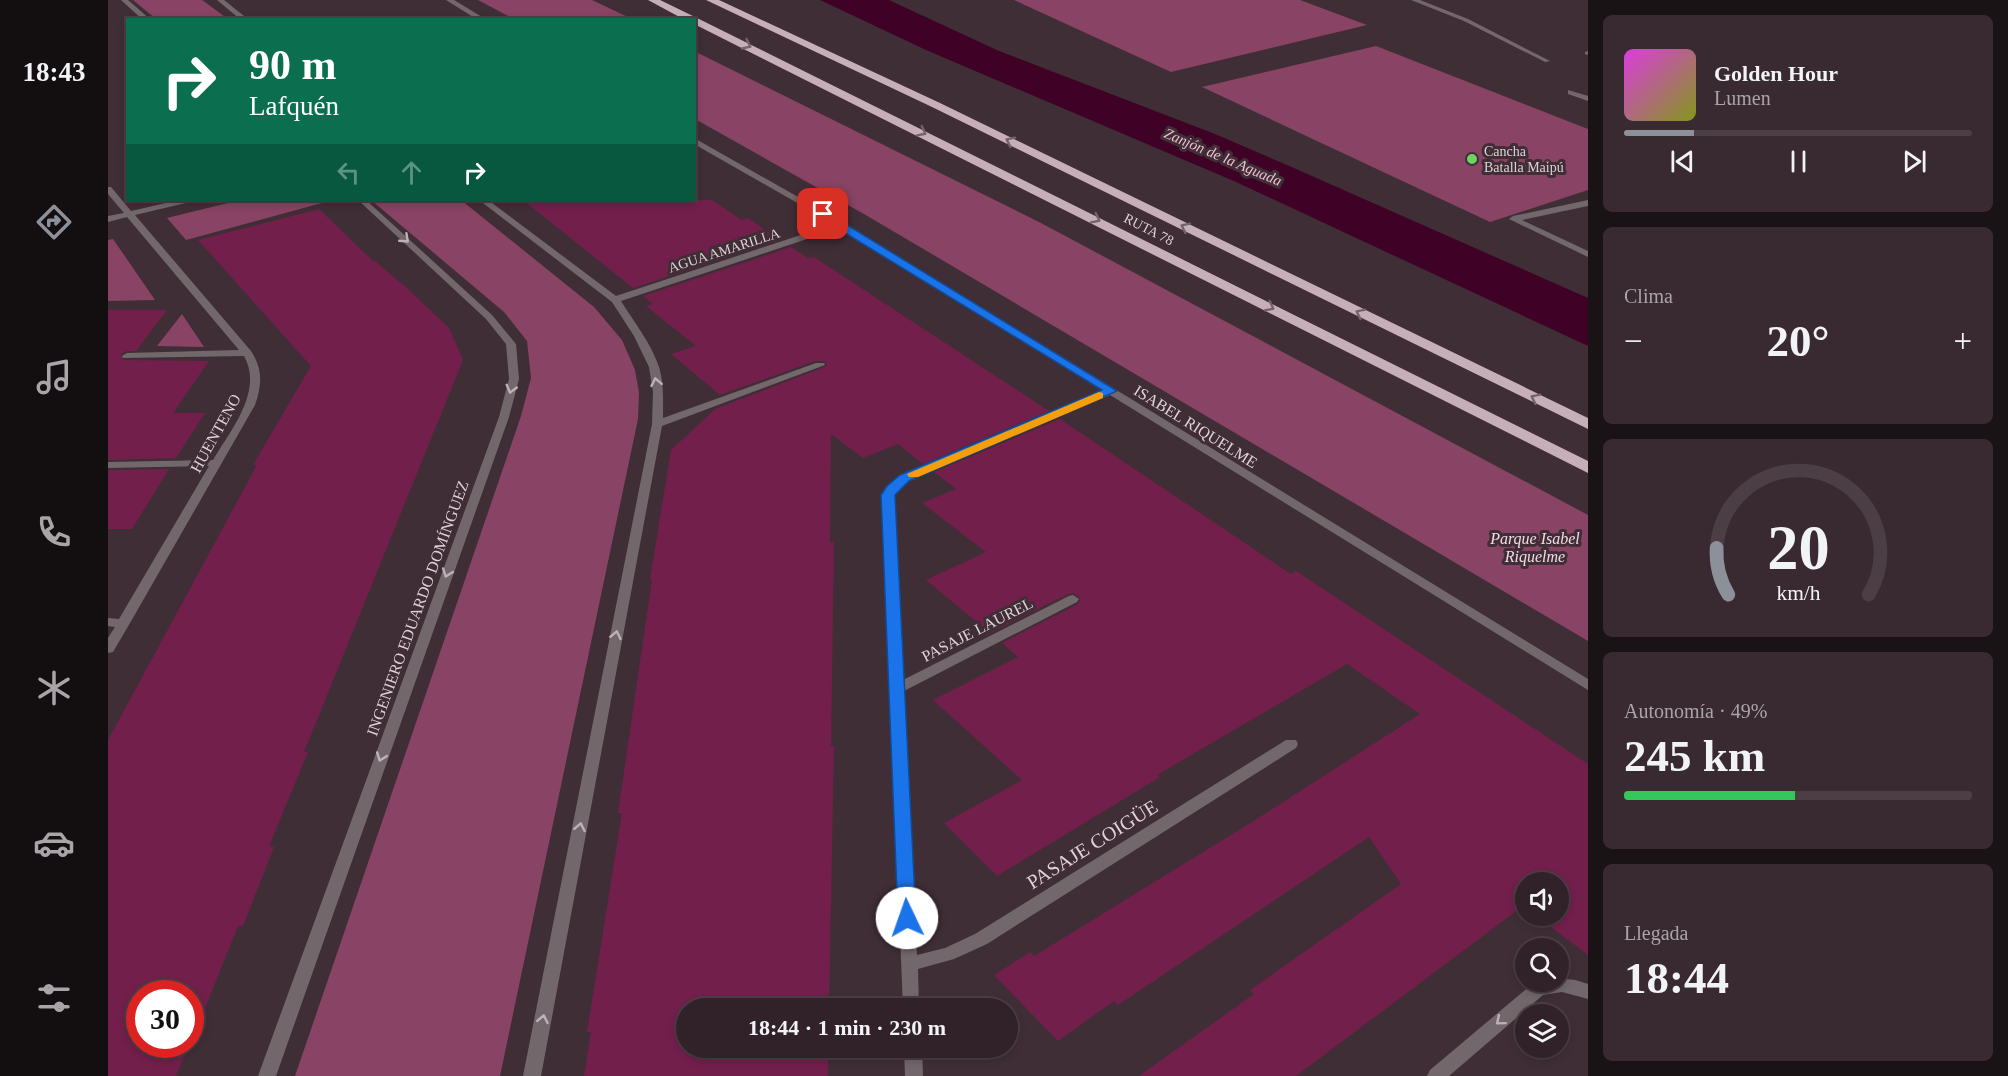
<!DOCTYPE html>
<html lang="es">
<head>
<meta charset="utf-8">
<style>
  :root { --surface:#302228; --page:#382a30; --text:#f1f3f6; --muted:#a8a4a8; --line:#4b3f45; --accent:#8c9099 }
  body { margin:0; font-family:"Times New Roman",serif; background:var(--page); color:var(--text); height:100vh; display:flex; flex-direction:column; font-size:22px; white-space:nowrap }
  * { box-sizing:border-box; margin:0 }
  p { font-size:20px; color:var(--muted) }
  .icon { flex:none; width:33px; height:33px; fill:none; stroke:currentColor; stroke-width:2; stroke-linecap:round; stroke-linejoin:round }
  .map { position:relative; flex:1; overflow:hidden }
  .details { display:flex; flex-direction:column; gap:15px; padding:15px; background:#1a1316; width:420px }
  .details>* { flex:none }
  .hud { position:absolute; left:18px; top:18px; width:570px; height:183px; border-radius:0px; box-shadow:0 3px 9px #0003,0 0 0 2px var(--line); background:#0b6e4f; color:#fff; overflow:hidden }
  .buttons { position:absolute; left:1407px; top:872px; display:grid; gap:12px }
  .buttons a { display:grid; place-items:center; width:54px; height:54px; border-radius:50%; background:var(--surface); box-shadow:0 3px 9px #0003,0 0 0 2px var(--line); font-size:30px }
  .speed { position:absolute; left:18px; top:980px; display:flex; gap:12px; font-size:30px; font-weight:700; text-align:center }
  .speed>* { display:grid; place-content:center; width:78px; height:78px; border-radius:50%; background:var(--surface); box-shadow:0 3px 9px #0003,0 0 0 2px var(--line); line-height:1 }
  .speed .limit { border:9px solid #d22; background:#fff; color:#111 }
  .pin { position:absolute; display:grid; place-items:center; width:51px; height:51px; color:#fff; margin:-26px; border-radius:12px; box-shadow:0 3px 9px #0006 }
  .me { position:absolute; width:66px; margin:-33px; rotate:357deg; stroke-linejoin:round; filter:drop-shadow(0 0 4px #0008) }
  .turn { display:flex; align-items:center; gap:21px; height:126px; padding:0 24px; font-size:27px }
  .turn .icon { width:78px; height:78px; stroke-width:2.5 }
  .turn b { display:block; font-size:42px; line-height:51px }
  .lanes { display:flex; align-items:center; height:57px; padding:0 24px; background:#0003; justify-content:center; gap:30px; direction:ltr }
  .lanes .off { opacity:.35 }
  .big { font-size:45px; font-weight:700; line-height:1.1 }
  .details .tile { flex:1; display:flex; flex-direction:column; justify-content:center; gap:9px; min-width:0; padding:0 21px; border-radius:9px; background:var(--page) }
  .details .dial { align-items:center; gap:0 }
  .dial svg { height:156px; overflow:visible; fill:none; stroke:var(--line); stroke-width:7; stroke-linecap:round; text-anchor:middle }
  .dial text { fill:var(--text); stroke:none }
  .song { display:flex; align-items:center; gap:18px }
  .cover { width:72px; height:72px; border-radius:9px; background:linear-gradient(135deg,hsl(300 70% 55%),hsl(70 70% 35%)) }
  .played { height:6px; border-radius:3px; background:linear-gradient(90deg,var(--accent) 20%,var(--line) 20%) }
  .keys { display:flex; justify-content:space-around; direction:ltr }
  .heat { display:flex; justify-content:space-between; align-items:center; font-size:33px; direction:ltr }
  .charge { height:9px; border-radius:4px; background:linear-gradient(90deg,#34c759 49%,var(--line) 0) }
  .trip { position:absolute; left:568px; top:998px; width:342px; height:60px; border-radius:30px; background:var(--surface); box-shadow:0 3px 9px #0003,0 0 0 2px var(--line); font-weight:700; line-height:60px; text-align:center }
  main { display:flex; flex:1; min-height:0 }
  .tabs { display:flex; flex-direction:column; width:108px; justify-content:space-around; align-items:center; background:#130e10; color:var(--muted) }
  .tabs .icon { width:42px; height:42px }
  .tabs .on { color:var(--accent) }
  .tabs b { font-size:27px; color:var(--text) }
  .map>svg:first-child { display:block }
</style>
</head>
<body>
<main>
<nav class="tabs">
<b>18:43</b>
<svg class="icon on" aria-label="directions" viewBox="0 0 24 24"><path d="M12 3l9 9-9 9-9-9zM9 14v-3h6M13 9l2 2-2 2"/></svg>
<svg class="icon" aria-label="music" viewBox="0 0 24 24"><path d="M9 18V5l10-2v13"/><circle cx="6" cy="18" r="3"/><circle cx="16" cy="16" r="3"/></svg>
<svg class="icon" aria-label="phone" viewBox="0 0 24 24"><path d="M5 4h4l2 5-3 2q2 4 5 5l2-3 5 2v4C11 20 4 13 5 4z"/></svg>
<svg class="icon" aria-label="climate" viewBox="0 0 24 24"><path d="M12 3v18M4 7l16 10M4 17L20 7"/></svg>
<svg class="icon" aria-label="car" viewBox="0 0 24 24"><path d="M5 17H2v-5l4-1 3-4h7l3 4 3 1v5h-3M9 17h6M6 11h13"/><circle cx="7" cy="17" r="2"/><circle cx="17" cy="17" r="2"/></svg>
<svg class="icon" aria-label="filters" viewBox="0 0 24 24"><path d="M4 7h16M4 17h16"/><circle cx="9" cy="7" r="2"/><circle cx="15" cy="17" r="2"/></svg>
</nav>
<div class="map">
<svg width="1480" height="1076" viewBox="0 0 1480 1076">
  <rect width="100%" height="100%" fill="#402e36"/>
  <g fill="#894364">
    <polygon points="25,0 94,0 120,19 48,19"/>
    <polygon points="370,0 484,0 524,19 406,19"/>
    <polygon points="906,0 1192,0 1259,25 1063,72"/>
    <polygon points="1268,46 1480,129 1480,190 1382,222 1094,87"/>
    <polygon points="586,51 933,223 1480,515 1480,641 756,214 587,119"/>
    <polygon points="132,200 210,200 214,203 78,240 59,218"/>
    <polygon points="263,200 353,200 486,307 514,340 527,370 531,393 530,419 392,1076 187,1076 413,416 423,378 419,341 396,312"/>
    <polygon points="5,239 47,300 0,301 0,240"/>
    <polygon points="74,314 96,347 49,346"/>
  </g>
  <polygon fill="#3f0125" points="712,0 781,0 891,51 1107,134 1179,165 1480,298 1480,346 1128,182 818,50"/>
  <g fill="#721f4b">
    <polygon points="415,200 604,200 634,220 640,218 672,240 525,288"/>
    <polygon points="211,209 265,261 267,261 300,289 341,328 355,360 196,752 200,752 161,846 166,847 135,926 130,926 83,1043 82,993 32,993 32,1044 81,1044 68,1076 0,1076 0,740 149,465 145,465 203,366 90,240"/>
    <polygon points="683,247 700,258 706,257 941,411 815,464 790,444 755,458 723,434 722,543 726,541 723,746 726,746 721,1008 579,1008 579,1047 720,1047 720,1076 476,1076 483,1032 479,1032 514,813 510,813 544,579 542,579 563,450 607,409 719,366 716,361 707,361 612,395 563,354 588,346 538,306 545,304 535,296"/>
    <polygon points="0,310 59,310 28,351 19,351 13,354 15,360 101,361 65,413 97,413 68,458 0,460"/>
    <polygon points="952,419 1183,574 1188,571 1480,764 1480,955 1427,915 1450,915 1450,882 1418,882 1418,908 1415,906 1188,1076 1031,1076 1146,994 1142,990 1293,884 1261,837 1010,1005 1006,1001 950,1041 886,975 922,952 926,956 1144,822 1312,714 1239,664 1049,775 1052,777 889,876 836,823 914,780 825,700 910,657 894,643 970,604 973,599 966,593 960,594 882,633 818,580 878,552 814,503 848,489 826,472"/>
    <polygon points="61,469 24,529 0,529 0,470"/>
  </g>
  <g fill="none" stroke-linecap="round" stroke-linejoin="round">
    <g fill="#72686c" fill-rule="evenodd">
      <polygon points="13,0 20,0 43,20 35,20"/>
      <polygon points="109,0 116,0 141,20 133,20"/>
      <polygon points="338,0 346,0 379,20 370,20"/>
      <polygon points="1303,0 1312,0 1360,19 1442,61 1437,62 1356,21"/>
      <polygon points="1480,51 1480,55 1477,54 1477,52"/>
      <polygon points="1460,90 1480,96 1480,101 1460,94"/>
      <path d="M586,138L736,223L1480,679V690L1002,395L800,480L788,490L786,495L795,680L961,596L965,595L971,599L969,602L796,691L809,955L837,948L867,934L1178,740H1188L1190,744L1188,748L879,944L846,959L810,969L811,1008H795L774,495L779,486L792,476L995,391L732,228L513,301C526,322 543,343 551,367C556,383 555,401 555,418L708,363H716L717,365L554,426L433,1076H415L544,424L545,392L541,367L526,336L504,302L371,200H380L508,296L726,224L586,144Z"/>
      <path d="M0,187H3L23,211L71,200H83L82,202L27,215L143,351C155,369 154,385 147,405L22,623L5,652L0,653V638L7,627L0,626V618L11,619L101,466L0,468V462L105,460C122,431 156,391 136,356L15,358L14,356L19,353L131,350L19,217L0,222V216L16,213L0,194Z"/>
      <polygon points="250,200 258,200 384,315 408,344 411,379 401,417 168,1076 150,1076 391,417 401,379 398,344 378,319"/>
      <polygon points="1480,200 1480,206 1414,220 1480,251 1480,257 1401,219 1405,216"/>
      <polygon points="1450,978 1467,980 1480,984 1480,999 1454,992 1435,995 1341,1076 1319,1076 1322,1070 1423,985 1435,981 1450,981"/>
      <polygon points="796,1047 814,1047 815,1076 797,1076"/>
    </g>
    <g fill="#c6afb8" fill-rule="evenodd">
      <polygon points="540,0 552,0 589,18 1480,461 1480,473 586,24 586,20 577,20"/>
      <polygon points="598,0 611,0 832,103 1480,418 1480,429 824,107"/>
    </g>
  </g>
  <defs><path id="oneway-chevron" d="M-2-3.5L2.5 0L-2 3.5" fill="none" stroke-width="1.6" stroke-linecap="round" stroke-linejoin="round" transform="scale(1.5)"/></defs>
  <g stroke="#76626a">
    <use href="#oneway-chevron" transform="translate(639 45) rotate(25)"/>
    <use href="#oneway-chevron" transform="translate(814 132) rotate(27)"/>
    <use href="#oneway-chevron" transform="translate(902 141) rotate(-154)"/>
    <use href="#oneway-chevron" transform="translate(988 219) rotate(27)"/>
    <use href="#oneway-chevron" transform="translate(1077 227) rotate(-154)"/>
    <use href="#oneway-chevron" transform="translate(1162 307) rotate(27)"/>
    <use href="#oneway-chevron" transform="translate(1252 313) rotate(-154)"/>
    <use href="#oneway-chevron" transform="translate(1427 398) rotate(-154)"/>
  </g>
  <g stroke="#beb2b7">
    <use href="#oneway-chevron" transform="translate(297 239) rotate(43)"/>
    <use href="#oneway-chevron" transform="translate(548 382) rotate(-101)"/>
    <use href="#oneway-chevron" transform="translate(403 389) rotate(105)"/>
    <use href="#oneway-chevron" transform="translate(339 573) rotate(110)"/>
    <use href="#oneway-chevron" transform="translate(508 635) rotate(-79)"/>
    <use href="#oneway-chevron" transform="translate(273 757) rotate(110)"/>
    <use href="#oneway-chevron" transform="translate(472 827) rotate(-79)"/>
    <use href="#oneway-chevron" transform="translate(435 1019) rotate(-79)"/>
    <use href="#oneway-chevron" transform="translate(1392 1021) rotate(140)"/>
  </g>
  <polygon fill="#1a73e8" stroke="#114b97" stroke-width="1.5" points="711,212 718,212 1009,391 801,481 787,495 808,918 805,923 799,925 792,923 790,918 773,495 779,486 792,475 994,390 711,217"/>
  <polygon fill="#f59e0b" points="991,392 995,393 995,398 810,477 801,477 799,474"/>
  <circle fill="#6cd362" stroke="#402e36" stroke-width="2" cx="1364" cy="159" r="6"/>
  <g text-anchor="middle" stroke-width="6" stroke-linejoin="round" paint-order="stroke">
    <g font-size="14" fill="#ded2d7" stroke="#402e36" text-anchor="start">
      <text x="1376" y="156">Cancha<tspan x="1376" dy="16">Batalla Maipú</tspan></text>
    </g>
    <g font-size="14" fill="#ded2d7" stroke="#402e36">
      <text transform="translate(1041 229) rotate(27)" y="5">RUTA 78</text>
      <text transform="translate(616 250) rotate(-18)" y="5">AGUA AMARILLA</text>
    </g>
    <g font-size="15" font-style="italic" fill="#f1bfd4" stroke="#402e36">
      <text transform="translate(1115 157) rotate(23)" y="5">Zanjón de la Aguada</text>
    </g>
    <g font-size="16" fill="#ded2d7" stroke="#402e36">
      <text transform="translate(1088 426) rotate(32)" y="6">ISABEL RIQUELME</text>
      <text transform="translate(107 433) rotate(-61)" y="6">HUENTENO</text>
      <text transform="translate(309 608) rotate(-70)" y="6">INGENIERO EDUARDO DOMÍNGUEZ</text>
      <text transform="translate(869 629) rotate(-27)" y="6">PASAJE LAUREL</text>
    </g>
    <g font-size="16" font-style="italic" fill="#f2d9e3" stroke="#402e36">
      <text x="1427" y="544">Parque Isabel<tspan x="1427" dy="18">Riquelme</tspan></text>
    </g>
    <g font-size="20" fill="#ded2d7" stroke="#402e36">
      <text transform="translate(984 844) rotate(-32)" y="7">PASAJE COIGÜE</text>
    </g>
  </g>
</svg>
<div class="buttons">
<a><svg class="icon" aria-label="sound" viewBox="0 0 24 24"><path d="M4 9h4l5-4v14l-5-4H4zM17 9q2 3 0 6"/></svg></a>
<a><svg class="icon" aria-label="search" viewBox="0 0 24 24"><circle cx="10" cy="10" r="6"/><path d="M15 15l6 6"/></svg></a>
<a><svg class="icon" aria-label="layers" viewBox="0 0 24 24"><path d="M12 4l9 5-9 5-9-5zM3 14l9 5 9-5"/></svg></a>
</div>
<div class="speed"><div class="limit">30</div></div>
<div class="pin" style="left:715px;top:214px;background:#d93025"><svg class="icon" aria-label="arrive" viewBox="0 0 24 24"><path d="M6 21V4h12l-3 4 3 4H6"/></svg></div>
<svg class="me" style="left:799px;top:918px" viewBox="-20 -20 40 40"><circle r="19" fill="#fff"/><path d="M0-13L10 11 0 6-10 11z" fill="#1a73e8"/></svg>
<div class="trip">18:44 · 1 min · 230 m</div>
<div class="hud">
<div class="turn"><svg class="icon" aria-label="right" viewBox="0 0 24 24"><path d="M7 20v-9h11M14 6l5 5-5 5"/></svg><div><b>90 m</b>Lafquén</div></div>
<div class="lanes"><svg class="icon off" aria-label="left" viewBox="0 0 24 24"><path d="M17 20v-9H6M10 6l-5 5 5 5"/></svg><svg class="icon off" aria-label="ahead" viewBox="0 0 24 24"><path d="M12 20V5M6 11l6-6 6 6"/></svg><svg class="icon" aria-label="right" viewBox="0 0 24 24"><path d="M7 20v-9h11M14 6l5 5-5 5"/></svg></div>
</div>
</div>
<section class="details">
<div class="tile">
<div class="song"><i class="cover"></i><div><b>Golden Hour</b><p>Lumen</p></div></div>
<div class="played"></div>
<div class="keys"><svg class="icon" aria-label="previous" viewBox="0 0 24 24"><path d="M18 5L8 12l10 7zM5 5v14"/></svg><svg class="icon" aria-label="pause" viewBox="0 0 24 24"><path d="M8 5v14M16 5v14"/></svg><svg class="icon" aria-label="next" viewBox="0 0 24 24"><path d="M6 5l10 7-10 7zM19 5v14"/></svg></div>
</div>
<div class="tile"><p>Clima</p>
<div class="heat"><a>−</a><b class="big">20°</b><a>+</a></div>
</div>
<div class="tile dial"><svg viewBox="0 0 100 80">
<path d="M14 69A42 42 0 1 1 86 69"/>
<path d="M14 69A42 42 0 0 1 8 45" stroke="#8c9099"/>
<text x="50" y="56" font-size="32" font-weight="700">20</text>
<text x="50" y="72" font-size="11">km/h</text>
</svg></div>
<div class="tile"><p>Autonomía · 49%</p><b class="big">245 km</b><div class="charge"></div></div>
<div class="tile"><p>Llegada</p><b class="big">18:44</b></div>
</section>
</main>
</body>
</html>
